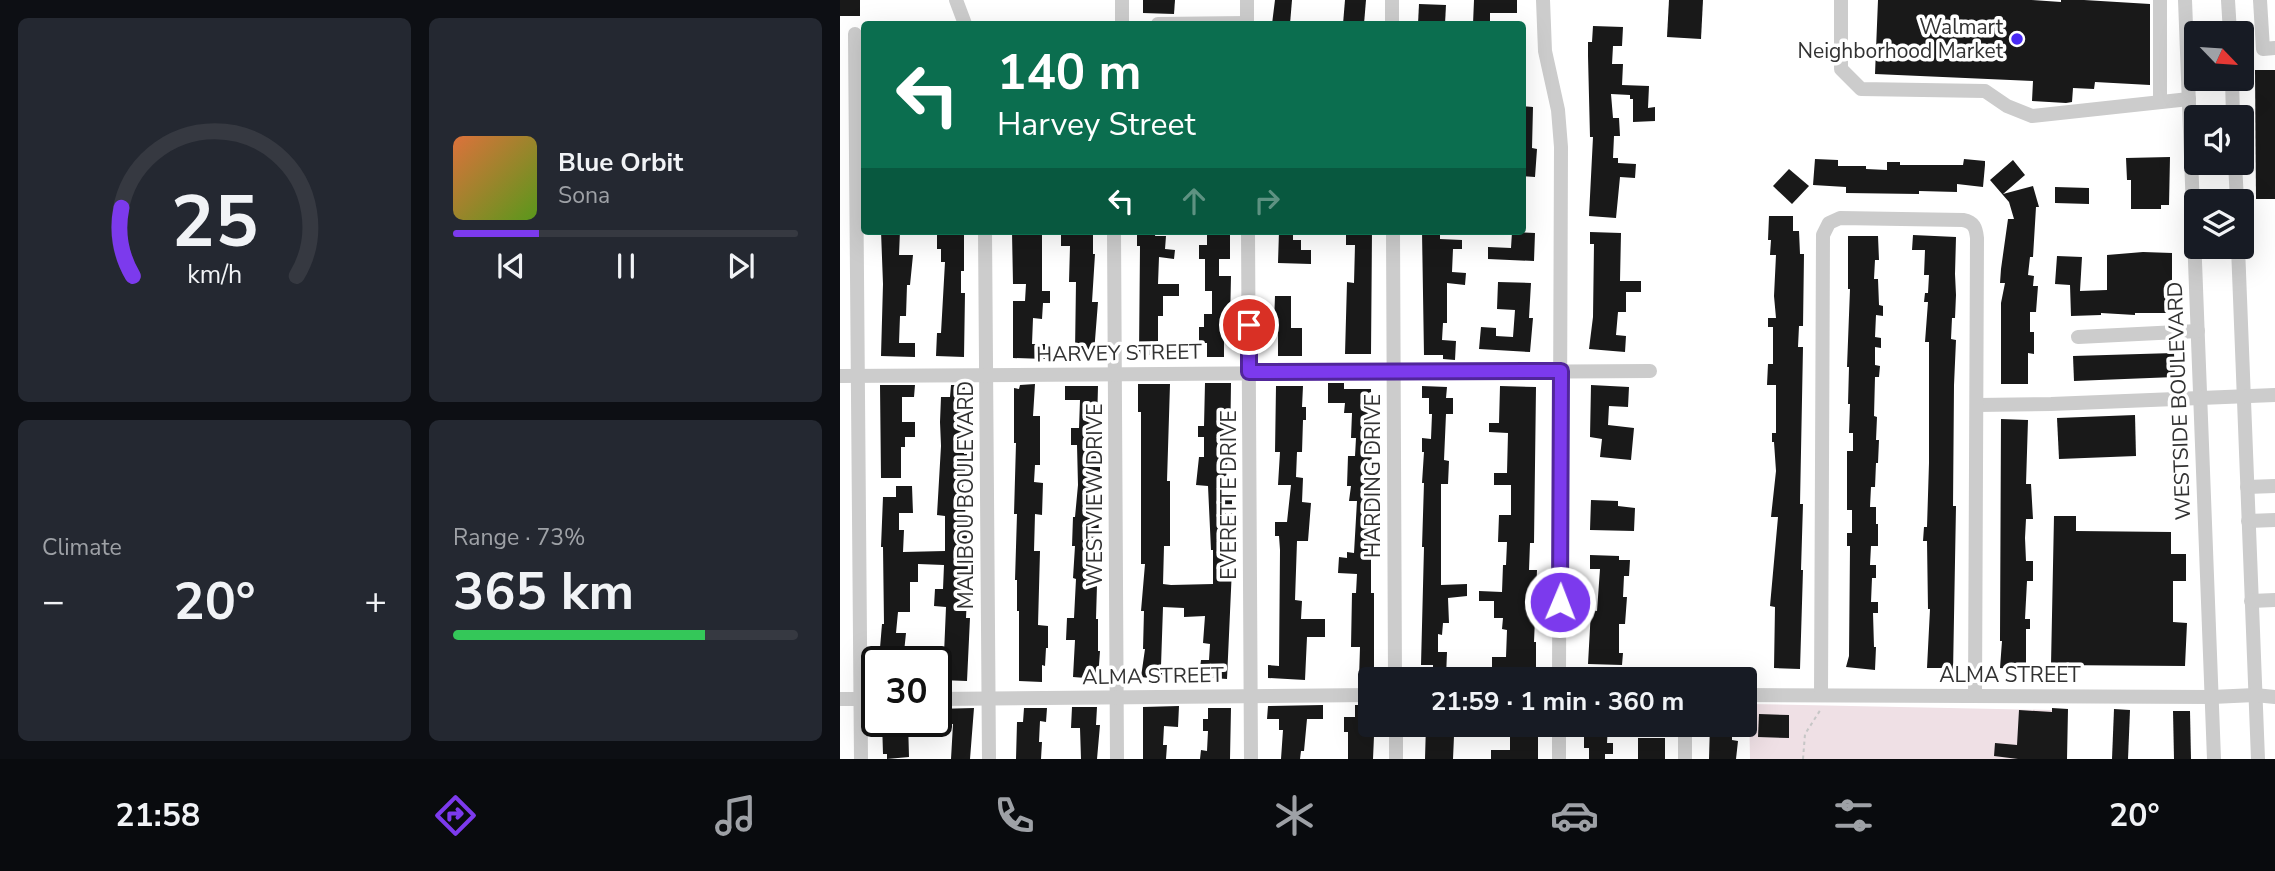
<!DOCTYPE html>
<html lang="en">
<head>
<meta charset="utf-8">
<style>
  :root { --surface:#171b24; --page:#242831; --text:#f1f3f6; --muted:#9ea1a6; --line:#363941; --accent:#7c3aed }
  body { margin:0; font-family:"Nunito Sans",sans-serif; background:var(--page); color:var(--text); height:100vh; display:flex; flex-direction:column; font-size:26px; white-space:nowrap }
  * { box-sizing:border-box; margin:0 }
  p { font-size:23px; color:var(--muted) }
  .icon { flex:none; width:38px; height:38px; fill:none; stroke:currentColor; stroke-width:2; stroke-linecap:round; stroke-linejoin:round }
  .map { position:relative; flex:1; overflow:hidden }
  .sheet { display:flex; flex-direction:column; gap:18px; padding:18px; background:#0d0f14; width:840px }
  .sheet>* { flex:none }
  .guide { position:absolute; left:21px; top:21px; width:665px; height:214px; border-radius:7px; box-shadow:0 7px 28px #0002; background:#0b6e4f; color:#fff; overflow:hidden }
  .needle { width:46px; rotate:115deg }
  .tools { position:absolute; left:1344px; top:21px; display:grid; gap:14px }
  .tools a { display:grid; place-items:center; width:70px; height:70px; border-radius:7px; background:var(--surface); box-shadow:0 7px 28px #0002; font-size:35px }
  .speed { position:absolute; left:21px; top:646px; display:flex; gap:14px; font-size:35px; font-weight:700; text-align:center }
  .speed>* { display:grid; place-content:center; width:91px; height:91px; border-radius:50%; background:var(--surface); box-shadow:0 7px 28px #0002; line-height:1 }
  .speed .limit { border:4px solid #111; border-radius:10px; background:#fff; color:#111 }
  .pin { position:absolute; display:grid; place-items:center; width:60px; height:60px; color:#fff; margin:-30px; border:4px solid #fff; border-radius:50%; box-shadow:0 2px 7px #0007 }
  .me { position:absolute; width:77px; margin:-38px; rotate:1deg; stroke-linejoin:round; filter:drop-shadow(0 0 5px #0008) }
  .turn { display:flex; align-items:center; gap:24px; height:147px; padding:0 21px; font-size:32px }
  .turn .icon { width:91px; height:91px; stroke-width:2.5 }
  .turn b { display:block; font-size:49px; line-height:60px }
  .lanes { display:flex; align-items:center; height:66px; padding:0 21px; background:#0003; justify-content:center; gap:35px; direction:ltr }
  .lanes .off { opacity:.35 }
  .big { font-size:52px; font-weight:700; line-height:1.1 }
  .sheet .tile { flex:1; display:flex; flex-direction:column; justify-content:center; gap:10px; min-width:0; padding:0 24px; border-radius:10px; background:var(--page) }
  .sheet .dial { align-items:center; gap:0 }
  .dial svg { height:182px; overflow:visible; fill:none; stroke:var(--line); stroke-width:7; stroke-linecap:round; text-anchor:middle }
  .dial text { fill:var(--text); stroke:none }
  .song { display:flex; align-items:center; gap:21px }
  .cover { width:84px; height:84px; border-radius:10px; background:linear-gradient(135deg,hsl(20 70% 55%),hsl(90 70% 35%)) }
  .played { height:7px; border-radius:4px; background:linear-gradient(90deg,var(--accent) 25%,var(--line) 25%) }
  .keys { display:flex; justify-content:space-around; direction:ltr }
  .heat { display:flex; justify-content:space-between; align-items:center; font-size:38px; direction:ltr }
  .charge { height:10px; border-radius:5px; background:linear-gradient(90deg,#34c759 73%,var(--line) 0) }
  .sheet .tiles { flex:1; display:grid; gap:18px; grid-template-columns:repeat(2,1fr) }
  .trip { position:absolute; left:518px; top:667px; width:399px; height:70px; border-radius:7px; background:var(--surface); box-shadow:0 7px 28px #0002; font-weight:700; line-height:70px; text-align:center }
  .tab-bar { display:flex; height:112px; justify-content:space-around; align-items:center; background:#090b0e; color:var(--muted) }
  .tab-bar .icon { width:49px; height:49px }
  .tab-bar .active { color:var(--accent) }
  .tab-bar b { font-size:32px; color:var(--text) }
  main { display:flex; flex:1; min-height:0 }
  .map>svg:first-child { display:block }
</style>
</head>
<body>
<main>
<section class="sheet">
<div class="tiles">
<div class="tile dial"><svg viewBox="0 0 100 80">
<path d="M14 69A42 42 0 1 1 86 69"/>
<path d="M14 69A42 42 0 0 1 9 39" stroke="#7c3aed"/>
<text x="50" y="56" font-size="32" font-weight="700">25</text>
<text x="50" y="72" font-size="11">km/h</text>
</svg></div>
<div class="tile">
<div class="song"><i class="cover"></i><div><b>Blue Orbit</b><p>Sona</p></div></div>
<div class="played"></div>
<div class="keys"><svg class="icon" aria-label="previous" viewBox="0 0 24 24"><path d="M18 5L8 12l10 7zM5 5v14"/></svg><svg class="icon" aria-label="pause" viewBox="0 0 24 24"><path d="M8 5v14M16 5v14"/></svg><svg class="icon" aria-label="next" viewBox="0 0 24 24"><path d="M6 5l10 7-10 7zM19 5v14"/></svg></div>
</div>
<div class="tile"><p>Climate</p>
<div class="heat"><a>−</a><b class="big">20°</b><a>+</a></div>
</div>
<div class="tile"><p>Range · 73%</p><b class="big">365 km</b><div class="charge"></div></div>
</div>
</section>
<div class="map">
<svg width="1435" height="759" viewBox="0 0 1435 759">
  <rect width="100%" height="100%" fill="#fff"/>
  <polygon fill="#efe0e5" points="909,704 1212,710 1212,759 910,759"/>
  <g fill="#191919">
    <rect x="0" y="0" width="20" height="16"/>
    <polygon points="303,0 335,0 334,14 303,13"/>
    <polygon points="435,0 452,0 450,24 432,24"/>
    <polygon points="505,0 526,0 524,24 503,24"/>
    <polygon points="634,0 677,0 677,13 650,13 650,24 633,24"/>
    <polygon points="829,0 863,0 861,39 827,37"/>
    <polygon points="1038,0 1192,0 1221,2 1221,0 1244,0 1310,4 1310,85 1255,82 1254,89 1233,88 1232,102 1226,103 1192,101 1193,81 1035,74"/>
    <polygon points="579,4 606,5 605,24 578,24"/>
    <polygon points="753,26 783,27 782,46 773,46 772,64 783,64 782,85 809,86 808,108 815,107 815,121 793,122 793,99 790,99 790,95 771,94 773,118 779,118 780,136 774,136 773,158 778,158 778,163 796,164 795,178 780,177 776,218 749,216 753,137 750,137 748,56 748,42 752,42"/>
    <polygon points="1415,70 1435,70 1435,199 1416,199"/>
    <polygon points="682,106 693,107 692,148 697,149 695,177 682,176"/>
    <polygon points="1330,157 1329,205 1321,205 1321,209 1291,209 1291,180 1287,180 1286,158"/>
    <polygon points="975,159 998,160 998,166 1026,166 1026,169 1047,170 1047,162 1060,162 1060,165 1123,165 1124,159 1145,161 1145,165 1143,187 1117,184 1117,192 1079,191 1079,194 1006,193 1006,187 973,185"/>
    <polygon points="1173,160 1185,175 1163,194 1193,186 1199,207 1196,207 1193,257 1190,257 1188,275 1194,276 1193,286 1198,286 1196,312 1190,312 1190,332 1194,332 1194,354 1188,353 1188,384 1161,384 1161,303 1165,283 1160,283 1161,269 1168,219 1174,219 1169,202 1150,180"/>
    <polygon points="949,169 969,186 952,204 933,186"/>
    <polygon points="1215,187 1249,188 1249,204 1215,203"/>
    <polygon points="929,216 953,216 953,231 959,231 960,254 964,254 963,326 959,326 958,347 963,347 960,504 963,504 961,570 963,570 960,669 934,668 935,607 930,606 938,517 931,517 936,471 934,442 932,442 932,433 936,433 936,385 927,385 928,364 933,364 933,327 928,327 928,318 936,318 934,296 936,255 930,255 931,240 928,240"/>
    <polygon points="41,231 60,231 59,255 73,255 70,285 67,285 66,316 60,316 59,343 75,343 75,357 41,356 43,284"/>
    <polygon points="97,231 124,233 124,271 121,271 121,293 125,293 124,357 96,356 97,333 101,333 105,262 101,262 101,249 97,249"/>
    <polygon points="202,231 202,291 210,291 210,303 203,303 202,319 193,318 192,344 205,344 205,359 173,358 173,301 185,301 186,284 173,284 172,232"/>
    <polygon points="221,231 253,231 253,254 255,254 252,302 258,302 254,353 235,352 236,282 229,282 230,246 221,246"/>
    <polygon points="297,231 316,231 315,236 326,236 325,249 335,250 334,259 319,257 318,284 339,284 339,296 323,296 323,316 318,316 318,344 326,344 326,355 299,355 300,246 297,246"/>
    <polygon points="439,231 453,231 453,240 461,240 461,250 471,250 471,264 438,263"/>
    <polygon points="506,231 532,231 531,354 505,354 507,282 514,283 515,245 506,245"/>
    <polygon points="582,231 600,231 600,239 622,240 622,249 613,249 612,272 626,273 625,285 607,283 607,323 603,323 602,340 616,341 615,360 603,359 603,355 584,355"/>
    <polygon points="367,232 390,232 390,259 379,259 379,276 391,276 390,324 384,324 384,357 367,357 367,343 359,343 359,327 364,327 364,314 372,314 372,291 365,291 365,259 359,259 359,245 367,245"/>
    <polygon points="672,232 695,233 694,261 648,259 648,247 671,248"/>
    <polygon points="750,232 781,233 780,281 801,281 801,292 786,292 786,312 778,312 776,335 786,336 785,352 749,349 753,317 754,244 750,244"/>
    <polygon points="1073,235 1116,237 1115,274 1116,295 1115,318 1112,318 1111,339 1116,340 1114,385 1113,506 1116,506 1113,673 1103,673 1103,668 1087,668 1090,609 1088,609 1087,541 1083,541 1084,527 1087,527 1089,463 1089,342 1085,342 1088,302 1084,302 1085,293 1088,293 1089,275 1084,275 1085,250 1072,250"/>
    <polygon points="1008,236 1038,236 1039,260 1035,260 1034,279 1038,279 1039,305 1043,306 1043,316 1036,315 1035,337 1041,338 1041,348 1035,347 1035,365 1040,366 1039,377 1035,377 1034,416 1037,417 1036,440 1039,440 1038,463 1036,463 1035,487 1031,487 1030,507 1036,507 1036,524 1038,524 1038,546 1031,546 1030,565 1036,565 1036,578 1032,578 1031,602 1038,602 1038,613 1033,613 1034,647 1036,647 1035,670 1006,667 1009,656 1010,546 1007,546 1007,533 1012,533 1012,510 1007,510 1007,451 1013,451 1013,433 1009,433 1010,404 1008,404 1009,367 1007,367 1010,289 1008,289"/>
    <polygon points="1303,252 1332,253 1332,313 1295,313 1295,315 1261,313 1261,315 1231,316 1230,285 1215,284 1217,256 1242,257 1240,291 1267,290 1267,255"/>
    <polygon points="658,282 691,283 689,318 693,318 690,352 639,349 641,327 656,328 656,336 673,337 675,310 657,309"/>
    <polygon points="435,296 451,296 451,328 462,328 462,356 438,356 438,323 434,323"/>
    <polygon points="1334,353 1335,377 1234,381 1233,356"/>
    <polygon points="365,383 391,383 390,454 388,454 385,492 392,492 392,518 388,518 389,568 392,568 387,679 359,677 361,660 369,660 370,644 363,643 365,616 344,617 344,608 323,607 321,666 328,666 326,680 301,677 305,649 303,649 304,611 301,611 305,564 301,564 301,412 298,412 298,384 330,384 327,481 330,481 330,546 324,546 323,584 331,585 373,584 373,550 371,550 368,486 356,485 359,457 364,457 364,437 358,437 358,426 364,426"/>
    <polygon points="488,383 504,383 504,389 531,389 532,491 529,521 534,522 531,553 531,593 534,593 534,678 519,678 520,647 511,647 512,593 516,593 517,574 498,573 499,557 507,558 507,552 514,553 517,501 509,501 511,486 507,486 508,456 515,456 516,438 511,438 512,413 504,413 505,403 488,403"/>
    <polygon points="195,384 193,416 200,416 200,465 195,465 194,482 203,483 202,515 195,514 194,551 200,551 198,625 208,626 208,648 206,648 205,666 202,665 202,682 179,681 179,611 177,611 177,580 175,580 177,514 174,514 176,443 174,443 174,388 179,389 180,385"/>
    <polygon points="40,385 75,385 74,397 62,397 62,422 75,422 75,437 65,437 65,447 61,447 61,478 41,478"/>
    <polygon points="111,385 125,385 124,454 127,454 122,496 126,497 125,518 128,518 126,552 129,552 126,618 130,618 127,681 100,680 101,664 96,664 96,654 104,654 106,607 94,606 95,589 103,589 104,565 78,564 78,582 70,582 70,612 58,612 56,633 66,633 63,662 42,662 40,648 42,624 44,624 43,547 41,547 43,497 56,497 56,486 72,486 73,513 59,513 59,530 64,530 63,552 105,551 105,516 97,515 101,446 100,422 101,397 110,397"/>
    <polygon points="751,385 789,387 788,407 769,406 768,425 794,428 791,460 760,457 762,439 750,437"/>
    <polygon points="225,386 258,386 256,461 260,462 260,481 256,619 258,619 258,651 260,651 258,679 233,677 235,640 226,640 227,618 234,618 236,579 233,578 235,546 232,546 233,517 235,517 238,485 237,445 231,445 231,428 239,428 240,400 225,400"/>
    <polygon points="436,386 463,386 462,407 466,407 466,420 463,420 462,452 457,452 456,477 463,478 462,502 471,503 468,541 457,541 455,600 462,601 461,619 485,619 485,637 467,637 465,680 428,678 428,665 439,666 440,550 439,536 435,536 435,522 447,522 451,485 438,485 440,452 435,452"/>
    <polygon points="582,386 607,387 606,398 613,398 613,414 606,414 604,460 609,461 608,484 601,484 601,585 627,584 627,596 608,598 609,623 603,623 602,635 598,634 598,652 607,652 606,677 593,677 593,665 581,665 584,547 582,547 584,483 582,483 584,452 582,452 582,438 591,439 592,414 589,414 589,398 582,398"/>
    <polygon points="660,386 696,387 694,543 690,543 689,570 697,570 694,642 696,642 696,671 652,669 652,657 666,657 667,630 662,629 663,618 654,618 654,601 639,601 639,591 662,592 663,565 666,565 667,542 658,542 659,515 671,515 671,485 654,485 654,473 667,473 668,433 649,432 649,423 659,423"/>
    <polygon points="1295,415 1296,456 1219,459 1217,418"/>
    <polygon points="1161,419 1188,420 1186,484 1191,484 1193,519 1186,519 1185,538 1186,561 1193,561 1193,581 1187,581 1185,619 1190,619 1190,629 1186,629 1186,670 1160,668 1162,641 1160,641"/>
    <polygon points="751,500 778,501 778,506 795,508 794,531 750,530"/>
    <polygon points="1214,516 1236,516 1236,531 1331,532 1331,554 1346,554 1346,581 1333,581 1333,622 1347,623 1345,666 1211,665"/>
    <polygon points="750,555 779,556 779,560 790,560 789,576 784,576 783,597 787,597 785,624 779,624 779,653 783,653 782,665 748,664 751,610 757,611 760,569 750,569"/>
    <polygon points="483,705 483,719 467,719 464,751 461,751 460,759 441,759 443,730 439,730 439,719 427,719 428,706"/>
    <polygon points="515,705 527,705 527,716 530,716 532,736 534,736 533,759 508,759 508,732 504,732 504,717 515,717"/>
    <polygon points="339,706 338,727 324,726 323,745 327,745 326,759 303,759 303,707"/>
    <polygon points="232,707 257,707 256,725 260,725 257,759 241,759 240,728 231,728"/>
    <polygon points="134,708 130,759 111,759 113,724 96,723 96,709"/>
    <polygon points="184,708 207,708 206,722 200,721 199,742 202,742 201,759 176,759 177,722 183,722"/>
    <polygon points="368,708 391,708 390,759 360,759 361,750 367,751 368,731 363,731 363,719 368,719"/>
    <polygon points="1212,708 1228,709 1227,759 1178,759 1154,756 1155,743 1177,745 1179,710 1212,712"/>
    <polygon points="1274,709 1290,710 1288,759 1272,759"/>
    <polygon points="1333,711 1350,711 1351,759 1334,759"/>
    <polygon points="919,714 949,715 949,738 918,737"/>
    <polygon points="42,721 68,721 69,757 47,759 47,754 43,754"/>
    <polygon points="586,724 609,724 608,736 614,736 613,759 585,759"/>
    <polygon points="670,724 698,724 698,759 651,759 651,750 670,750"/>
    <polygon points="744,724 768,724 767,743 773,743 773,754 765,754 765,759 749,759 749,748 744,748"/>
    <polygon points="870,724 892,724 892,740 898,741 896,759 869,759"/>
    <rect x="798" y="738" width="27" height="21"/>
  </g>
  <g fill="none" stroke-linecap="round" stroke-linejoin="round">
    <polyline stroke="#c6c6c6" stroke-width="2" stroke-dasharray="3.5 3.5" stroke-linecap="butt" points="963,759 965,734 981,709"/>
    <g stroke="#ccc" stroke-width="14">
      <polyline points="116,0 125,24"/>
      <polyline points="407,0 407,24"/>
      <polyline points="552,0 552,24"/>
      <polyline points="703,0 705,51 718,110 721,147 719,679"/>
      <polyline points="1001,0 1001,69 1021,89 1145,91 1167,106 1192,116 1349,99"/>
      <polyline points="1345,0 1374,759"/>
      <polyline points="1388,0 1390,33"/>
      <polyline points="1420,0 1423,49 1435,48"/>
      <polyline points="282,24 282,0"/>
      <polyline points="318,24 407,23"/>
      <polyline points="15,34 21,759"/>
      <polyline points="1392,79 1393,117"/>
      <polyline points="1320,102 1320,0"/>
      <polyline points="1395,163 1397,201"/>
      <polyline points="145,231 149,759"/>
      <polyline points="274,231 277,759"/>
      <polyline points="408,231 411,759"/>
      <polyline points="553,231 555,679"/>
      <polyline points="1398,247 1418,759"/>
      <polyline points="1238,337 1358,331"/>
      <polyline points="0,376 810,371"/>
      <polyline points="1137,405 1211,404 1435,395"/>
      <polyline points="1407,487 1435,486"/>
      <polyline points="1408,521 1435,520"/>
      <polyline points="1411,601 1435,600"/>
      <polyline points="905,695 1372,697 1415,695 1435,697"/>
      <path d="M981,695L983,235L989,223L1000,218L1123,220C1134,222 1136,228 1137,238L1135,696"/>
      <polyline points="0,699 37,699"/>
      <polyline points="96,699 530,695"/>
      <polyline points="556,724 556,759"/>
      <polyline points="719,759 719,724"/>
      <polyline points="845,759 845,724"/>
    </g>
  </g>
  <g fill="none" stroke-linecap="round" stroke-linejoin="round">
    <g stroke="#51269a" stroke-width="18">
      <polyline id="route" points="409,325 409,372 721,371 720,602"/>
    </g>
    <use href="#route" stroke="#7c3aed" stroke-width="12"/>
  </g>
  <circle fill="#492af4" stroke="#fff" stroke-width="2.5" cx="1177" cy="39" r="7"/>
  <g text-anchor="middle" stroke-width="7" stroke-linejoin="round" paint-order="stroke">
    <g font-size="21" fill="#323232" stroke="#fff" text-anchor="end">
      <text x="1163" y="34">Walmart<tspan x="1163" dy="24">Neighborhood Market</tspan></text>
    </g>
    <g font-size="21" fill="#323232" stroke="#fff">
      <text transform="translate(279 353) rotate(-1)" y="7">HARVEY STREET</text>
      <text transform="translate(1339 401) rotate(-92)" y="7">WESTSIDE BOULEVARD</text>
      <text transform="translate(533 476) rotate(-90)" y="7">HARDING DRIVE</text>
      <text transform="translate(126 495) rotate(-90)" y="7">MALIBOU BOULEVARD</text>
      <text transform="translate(255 495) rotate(-90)" y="7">WESTVIEW DRIVE</text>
      <text transform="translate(389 495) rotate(-90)" y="7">EVERETTE DRIVE</text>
      <text x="1170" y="682">ALMA STREET</text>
      <text transform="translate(313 676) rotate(-1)" y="7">ALMA STREET</text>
    </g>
  </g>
</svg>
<div class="tools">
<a><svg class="needle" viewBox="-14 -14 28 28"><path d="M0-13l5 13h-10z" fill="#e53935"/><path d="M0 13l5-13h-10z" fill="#9ea1a6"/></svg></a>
<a><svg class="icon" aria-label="sound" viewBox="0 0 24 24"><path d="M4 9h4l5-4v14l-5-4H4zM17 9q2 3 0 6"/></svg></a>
<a><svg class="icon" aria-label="layers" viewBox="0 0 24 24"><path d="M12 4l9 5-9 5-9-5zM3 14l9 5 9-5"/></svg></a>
</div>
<div class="speed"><div class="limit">30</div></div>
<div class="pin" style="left:409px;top:325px;background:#d93025"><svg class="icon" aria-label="arrive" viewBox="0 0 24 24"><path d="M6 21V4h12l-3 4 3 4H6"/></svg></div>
<svg class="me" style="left:720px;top:602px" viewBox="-20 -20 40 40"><circle r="17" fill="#7c3aed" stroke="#fff" stroke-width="3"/><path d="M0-11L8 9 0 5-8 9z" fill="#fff"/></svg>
<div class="trip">21:59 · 1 min · 360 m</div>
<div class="guide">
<div class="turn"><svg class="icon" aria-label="left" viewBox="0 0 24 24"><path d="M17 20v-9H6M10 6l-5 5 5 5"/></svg><div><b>140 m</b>Harvey Street</div></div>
<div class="lanes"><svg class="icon" aria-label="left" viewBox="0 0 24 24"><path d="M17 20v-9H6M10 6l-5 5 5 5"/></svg><svg class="icon off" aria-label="ahead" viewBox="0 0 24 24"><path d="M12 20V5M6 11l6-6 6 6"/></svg><svg class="icon off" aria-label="right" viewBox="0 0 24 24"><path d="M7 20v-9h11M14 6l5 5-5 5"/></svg></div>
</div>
</div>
</main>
<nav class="tab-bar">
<b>21:58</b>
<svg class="icon active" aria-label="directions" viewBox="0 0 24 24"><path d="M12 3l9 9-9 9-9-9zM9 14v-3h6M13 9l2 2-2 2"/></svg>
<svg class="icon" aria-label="music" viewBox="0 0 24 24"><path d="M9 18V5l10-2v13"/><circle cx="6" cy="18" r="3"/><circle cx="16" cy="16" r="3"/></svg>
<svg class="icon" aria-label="phone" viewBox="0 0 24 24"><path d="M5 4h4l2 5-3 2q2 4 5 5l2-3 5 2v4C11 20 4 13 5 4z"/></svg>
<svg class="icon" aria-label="climate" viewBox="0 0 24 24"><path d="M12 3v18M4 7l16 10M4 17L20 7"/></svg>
<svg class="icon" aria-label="car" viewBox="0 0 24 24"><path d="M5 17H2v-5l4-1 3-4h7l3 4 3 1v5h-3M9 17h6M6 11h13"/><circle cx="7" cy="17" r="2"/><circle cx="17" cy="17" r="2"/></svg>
<svg class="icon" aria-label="filters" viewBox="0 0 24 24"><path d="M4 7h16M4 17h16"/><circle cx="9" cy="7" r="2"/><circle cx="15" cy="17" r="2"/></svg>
<b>20°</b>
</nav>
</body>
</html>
